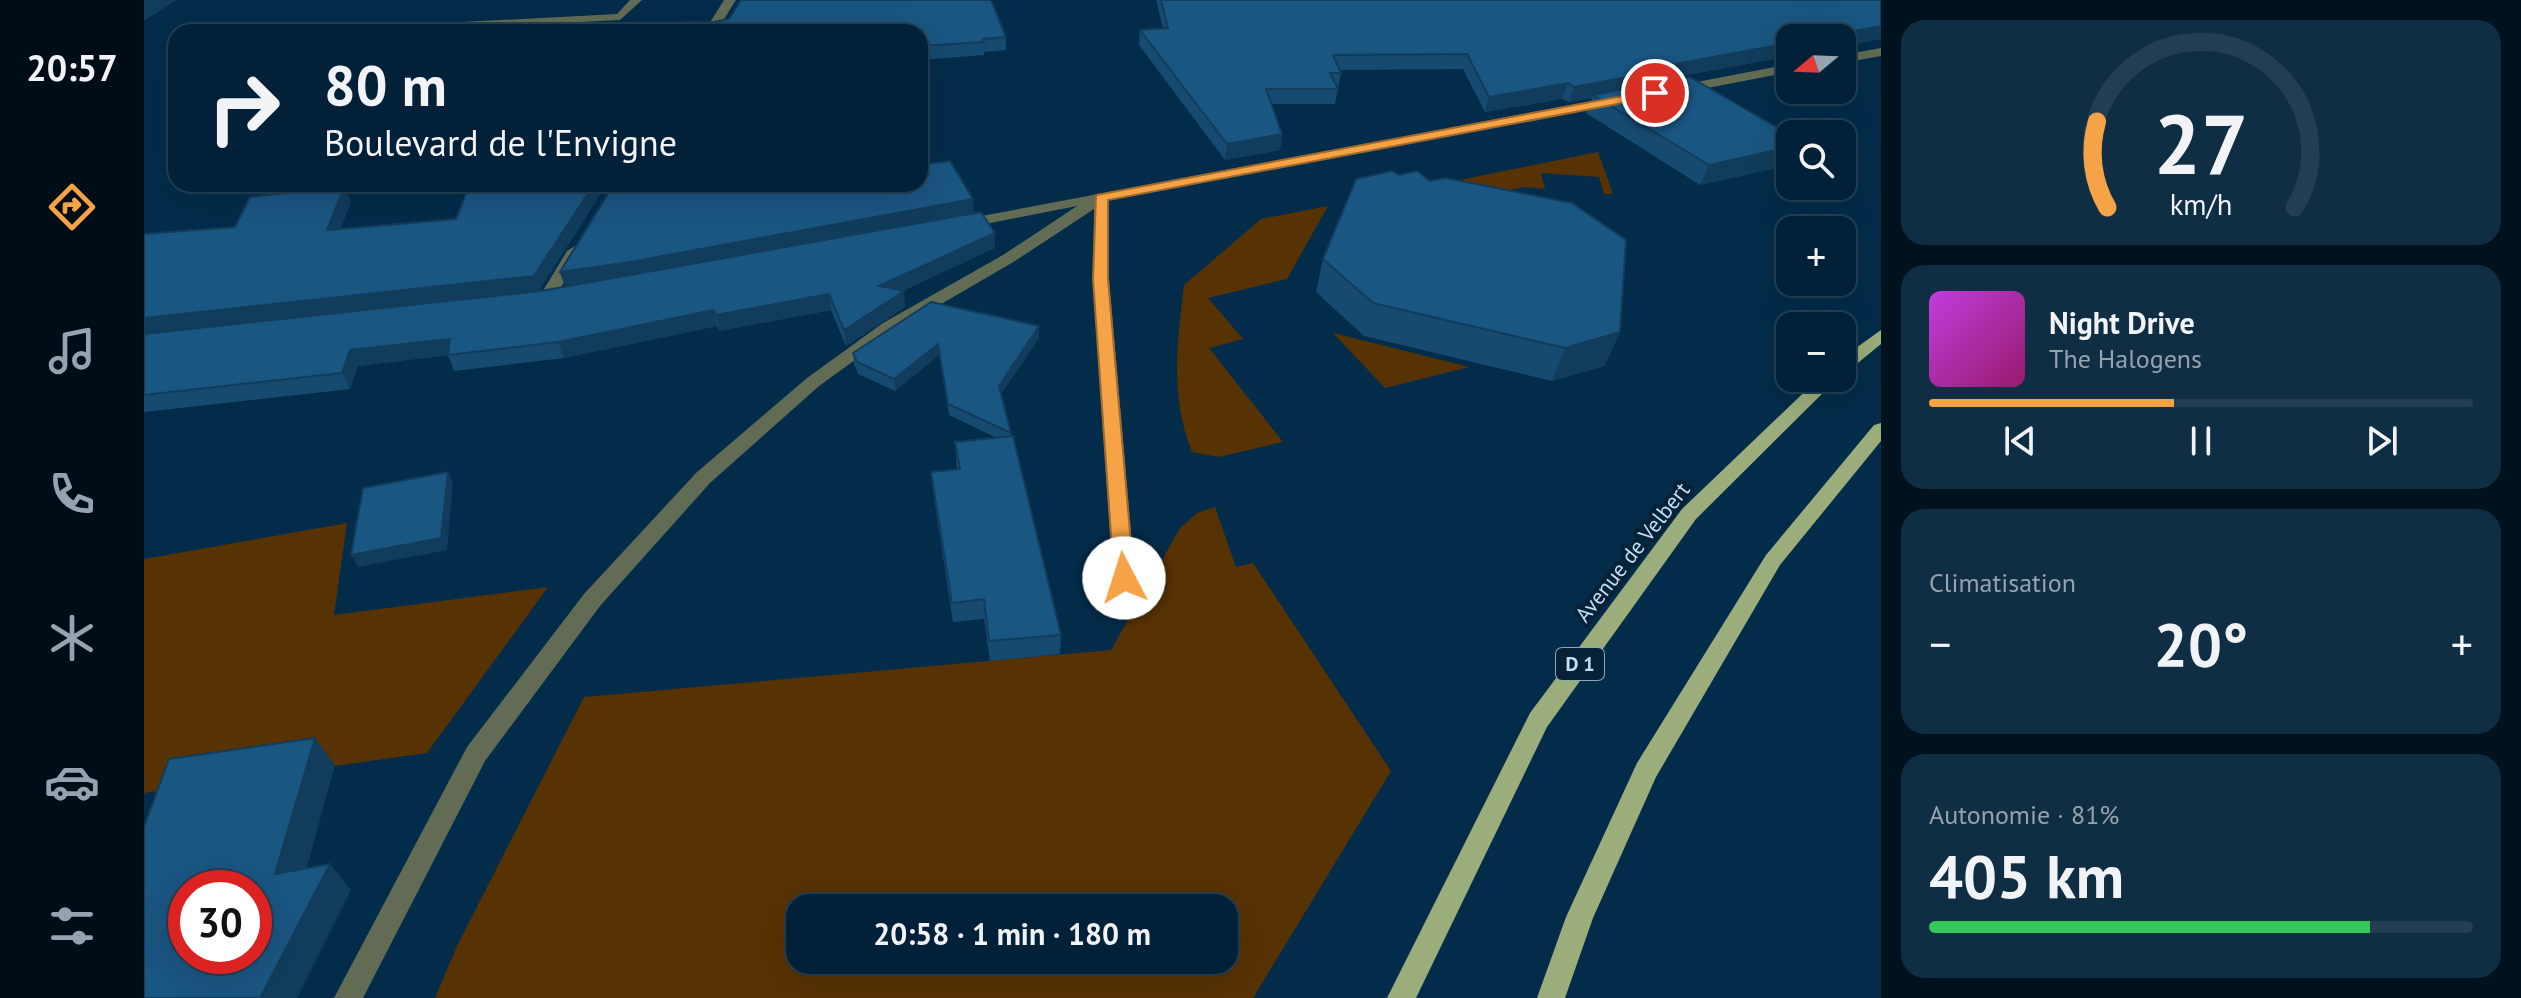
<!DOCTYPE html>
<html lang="fr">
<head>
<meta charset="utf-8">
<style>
  :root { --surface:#022138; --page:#102e43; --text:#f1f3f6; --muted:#96a3ae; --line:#233e53; --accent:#f6a246 }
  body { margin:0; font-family:"PT Sans",sans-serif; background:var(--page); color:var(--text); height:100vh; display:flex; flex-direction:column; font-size:30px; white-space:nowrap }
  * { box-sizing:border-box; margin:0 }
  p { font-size:26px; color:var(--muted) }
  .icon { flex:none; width:44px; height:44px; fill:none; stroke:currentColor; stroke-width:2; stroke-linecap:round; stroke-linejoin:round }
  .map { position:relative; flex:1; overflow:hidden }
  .drawer { display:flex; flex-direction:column; gap:20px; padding:20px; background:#01121f; width:640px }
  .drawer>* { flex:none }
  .guide { position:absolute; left:24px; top:24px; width:760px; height:168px; border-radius:24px; box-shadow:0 8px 32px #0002,0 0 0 2px var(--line); background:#022138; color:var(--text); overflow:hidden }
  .needle { width:52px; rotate:251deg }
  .fabs { position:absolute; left:1632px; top:24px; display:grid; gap:16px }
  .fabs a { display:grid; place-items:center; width:80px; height:80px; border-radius:16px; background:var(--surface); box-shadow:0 8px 32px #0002,0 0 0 2px var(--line); font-size:40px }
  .speed { position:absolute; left:24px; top:870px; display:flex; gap:16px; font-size:40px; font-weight:700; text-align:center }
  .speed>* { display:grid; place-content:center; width:104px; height:104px; border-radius:50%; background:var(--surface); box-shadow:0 8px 32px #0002,0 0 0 2px var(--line); line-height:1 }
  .speed .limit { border:12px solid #d22; background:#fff; color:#111 }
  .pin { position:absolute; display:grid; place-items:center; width:68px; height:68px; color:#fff; margin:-34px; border:4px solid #fff; border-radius:50%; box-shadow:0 2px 8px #0007 }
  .me { position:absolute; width:88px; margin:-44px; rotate:355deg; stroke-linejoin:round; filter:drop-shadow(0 0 6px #0008) }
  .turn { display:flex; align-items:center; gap:28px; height:168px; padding:0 24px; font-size:36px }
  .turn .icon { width:104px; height:104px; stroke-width:2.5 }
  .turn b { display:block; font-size:56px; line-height:68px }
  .big { font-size:60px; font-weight:600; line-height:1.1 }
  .drawer .widget { flex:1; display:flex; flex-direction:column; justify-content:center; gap:12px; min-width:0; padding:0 28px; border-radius:24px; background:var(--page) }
  .drawer .dial { align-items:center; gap:0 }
  .dial svg { height:208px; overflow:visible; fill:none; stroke:var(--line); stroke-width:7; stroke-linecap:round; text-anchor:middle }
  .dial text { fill:var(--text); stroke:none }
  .song { display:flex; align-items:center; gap:24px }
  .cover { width:96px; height:96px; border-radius:12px; background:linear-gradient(135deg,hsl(290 70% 55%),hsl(320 70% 35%)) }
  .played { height:8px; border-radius:4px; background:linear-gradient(90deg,var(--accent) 45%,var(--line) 45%) }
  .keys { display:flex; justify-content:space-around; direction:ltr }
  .heat { display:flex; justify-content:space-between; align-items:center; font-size:44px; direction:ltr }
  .charge { height:12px; border-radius:6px; background:linear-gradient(90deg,#34c759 81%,var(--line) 0) }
  .trip { position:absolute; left:642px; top:894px; width:452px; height:80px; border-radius:24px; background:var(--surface); box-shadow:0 8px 32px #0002,0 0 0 2px var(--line); font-weight:600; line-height:80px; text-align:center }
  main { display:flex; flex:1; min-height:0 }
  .tabs { display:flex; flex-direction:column; width:144px; justify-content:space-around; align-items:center; background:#010d16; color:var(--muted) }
  .tabs .icon { width:56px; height:56px }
  .tabs .selected { color:var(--accent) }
  .tabs b { font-size:36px; color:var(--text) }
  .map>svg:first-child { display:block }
</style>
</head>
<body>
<main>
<nav class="tabs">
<b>20:57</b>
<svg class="icon selected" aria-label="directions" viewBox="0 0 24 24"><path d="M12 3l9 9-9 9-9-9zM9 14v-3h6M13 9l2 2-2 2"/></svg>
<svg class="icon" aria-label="music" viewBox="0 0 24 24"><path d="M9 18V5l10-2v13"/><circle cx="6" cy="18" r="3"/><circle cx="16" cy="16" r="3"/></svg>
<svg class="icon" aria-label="phone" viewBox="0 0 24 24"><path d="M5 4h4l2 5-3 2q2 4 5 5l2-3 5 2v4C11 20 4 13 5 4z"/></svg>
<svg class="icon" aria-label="climate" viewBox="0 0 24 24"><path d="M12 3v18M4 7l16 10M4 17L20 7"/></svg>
<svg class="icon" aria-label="car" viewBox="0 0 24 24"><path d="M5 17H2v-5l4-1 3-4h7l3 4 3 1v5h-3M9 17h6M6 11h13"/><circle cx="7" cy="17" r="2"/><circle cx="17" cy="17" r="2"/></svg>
<svg class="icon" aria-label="filters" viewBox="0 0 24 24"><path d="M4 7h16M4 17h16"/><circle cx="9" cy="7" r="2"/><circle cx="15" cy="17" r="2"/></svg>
</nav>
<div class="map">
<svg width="1737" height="998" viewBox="0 0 1737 998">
  <rect width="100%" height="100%" fill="#032c4a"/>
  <g fill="#573203" fill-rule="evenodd">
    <polygon points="1454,152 1469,194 1460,194 1455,177 1397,173 1401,189 1380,187 1330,198 1286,186"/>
    <path d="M1184,206L1143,279L1064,298L1099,339L1065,348L1139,442L1075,457L1048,452C1026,398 1033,342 1040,285L1117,219Z"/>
    <polygon points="1189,333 1325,367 1241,388"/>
    <path d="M1071,507L1092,567L1109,563L1247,771L1109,998H291L313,946L440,697L967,650L1036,528L1053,513ZM1080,908V960H656V908Z"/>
    <polygon points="203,523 190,615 404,587 283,753 0,793 0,559"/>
  </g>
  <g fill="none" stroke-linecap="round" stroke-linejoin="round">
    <g fill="#626c54" fill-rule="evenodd">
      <polygon points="486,0 498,0 476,20 318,28 312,25 318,22 473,14"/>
      <polygon points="580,0 592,0 572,32 560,32"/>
      <polygon points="1737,48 1737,56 1698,63 1698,55"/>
      <polygon points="1646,64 1646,72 1532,94 1526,90 1532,86"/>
      <polygon points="1469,97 1474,98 1474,104 964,200 965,279 991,578 988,584 972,584 969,578 949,279 950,209 871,261 751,331 675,386 566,483 456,606 341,761 219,998 190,998 323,747 440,594 552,473 663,378 739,323 859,255 933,206 816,229 808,224 811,221"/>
      <polygon points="431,246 439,251 408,302 402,304 396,302 394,299 423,251"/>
    </g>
    <g fill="#9aad7b" fill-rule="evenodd">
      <polygon points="1737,330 1737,344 1704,371 1698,372 1698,358"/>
      <polygon points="1675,378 1694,378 1552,519 1403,727 1272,998 1243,998 1386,713 1538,509"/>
      <polygon points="1737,423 1737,441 1636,565 1512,777 1449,918 1421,998 1393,998 1422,917 1493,763 1622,555 1730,425"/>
    </g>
  </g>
  <g fill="#164a70">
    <polygon points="1012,0 1737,0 1646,38 1646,56 1522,79 1521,81 1646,135 1646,165 1556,185 1442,113 1448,98 1425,102 1418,99 1341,112 1319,69 1195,70 1197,73 1191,104 1127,104 1138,134 1136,150 1081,160 995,45 996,30 1019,28"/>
    <polygon points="776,32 862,37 862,50 840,52 840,55 776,60"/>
    <polygon points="784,164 830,213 851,248 758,291 761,307 702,346 687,310 575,331 573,326 420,358 310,371 304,355 214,366 206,389 0,412 0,234 91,227 207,202 196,229 397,291 421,287 416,272"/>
    <polygon points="1255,175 1461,366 1408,381 1220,336 1172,292 1179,259"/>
    <polygon points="895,326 895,338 857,394 917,635 916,654 846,661 840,619 809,622 789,492 787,472 813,469 811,442 853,438 805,415 795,355 751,391 714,374 710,364 709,353"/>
  </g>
  <g fill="#123c5b">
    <polygon points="0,0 32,0 0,21"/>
    <polygon points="1737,26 1737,39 1698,47 1698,38 1673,38"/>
    <polygon points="1646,43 1646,56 1522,79 1520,85 1449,95 1448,98 1425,102 1430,87 1520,66"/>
    <polygon points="1424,83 1418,99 1341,112 1345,97"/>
    <polygon points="1138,134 1136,150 1081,160 1083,144"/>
    <polygon points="1646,147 1646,165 1556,185 1565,165"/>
    <polygon points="450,184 463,184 395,291 0,335 0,318"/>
    <polygon points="200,187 207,202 190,245 183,230"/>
    <polygon points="829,199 830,214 421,287 416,272"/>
    <polygon points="851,233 851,248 736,301 735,286"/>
    <polygon points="760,291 761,307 702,346 700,330"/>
    <polygon points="685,294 687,310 575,331 572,315"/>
    <polygon points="570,310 573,326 420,358 414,342"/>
    <polygon points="895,326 895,338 855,397 855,386"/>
    <polygon points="1476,332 1461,366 1408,381 1421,348"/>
    <polygon points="306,339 313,354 214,366 206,389 198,373 206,350"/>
    <polygon points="794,344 795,355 751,391 750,379"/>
    <polygon points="304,472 309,483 303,550 214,567 207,555"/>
    <polygon points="171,738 191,765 154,900 131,874"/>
    <polygon points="186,864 207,890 153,998 116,998"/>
  </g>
  <g fill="#1a5682" stroke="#123c5b" stroke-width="2" fill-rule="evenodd">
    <polygon points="597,0 847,0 862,37 839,39 840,42 776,46 776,32 454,32 458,24 570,22 585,19"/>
    <polygon points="1017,0 1737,0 1737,26 1673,38 1646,38 1646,43 1520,66 1526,69 1430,87 1424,83 1345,97 1323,54 1189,55 1197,73 1186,73 1194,89 1122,89 1138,134 1083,144 996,30 1024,28"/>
    <polygon points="1546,77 1646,135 1646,147 1565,165 1449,95"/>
    <polygon points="776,147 783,147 784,164 806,161 829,199 486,262 416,272 470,184 776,184"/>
    <polygon points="1248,171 1255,175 1273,171 1286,181 1302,178 1428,203 1482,240 1476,332 1421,348 1229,303 1179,259 1212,179"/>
    <polygon points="326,184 450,184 390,276 0,318 0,234 91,227 106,197 200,187 183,230 312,219"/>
    <polygon points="837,212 851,233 735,286 760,291 700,330 685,294 572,315 570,310 414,342 304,355 306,339 206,350 198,373 0,395 0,334 397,291"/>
    <polygon points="787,302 895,326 855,386 867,433 804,404 794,344 750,379 713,362 709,353"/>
    <polygon points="869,436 917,635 845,641 840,599 808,603 787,472 816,469 811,442"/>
    <polygon points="304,472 297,538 207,555 219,488"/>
    <path d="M171,738L131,874L186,864L116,998H0V827L25,759ZM42,888H110V956H42Z"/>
  </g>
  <polygon fill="#f6a246" stroke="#a0692e" stroke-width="2" points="1511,90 1517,93 1516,96 964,200 964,279 990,578 987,583 973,583 970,578 949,279 952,195"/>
  <g text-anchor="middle" stroke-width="8" stroke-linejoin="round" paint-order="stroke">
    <rect fill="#072237" stroke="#8ba6bc" stroke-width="2" x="1412" y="648" width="48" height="32" rx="6"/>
    <g font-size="20" font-weight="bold" fill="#c3def5">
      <text x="1436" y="671">D 1</text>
    </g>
    <g font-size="22" fill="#c3def5" stroke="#072237">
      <text transform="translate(1488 552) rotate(-52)" y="8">Avenue de Velbert</text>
    </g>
  </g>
</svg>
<div class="fabs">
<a><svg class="needle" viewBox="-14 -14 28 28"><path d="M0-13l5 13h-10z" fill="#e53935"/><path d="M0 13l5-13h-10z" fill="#96a3ae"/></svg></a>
<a><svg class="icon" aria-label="search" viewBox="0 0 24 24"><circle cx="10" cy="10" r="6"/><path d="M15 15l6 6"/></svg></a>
<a>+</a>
<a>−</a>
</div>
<div class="speed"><div class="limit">30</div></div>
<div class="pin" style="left:1511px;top:93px;background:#d93025"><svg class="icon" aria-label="arrive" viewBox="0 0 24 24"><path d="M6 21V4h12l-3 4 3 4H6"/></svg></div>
<svg class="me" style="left:980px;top:578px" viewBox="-20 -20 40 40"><circle r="19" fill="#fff"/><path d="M0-13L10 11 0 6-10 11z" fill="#f6a246"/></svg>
<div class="trip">20:58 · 1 min · 180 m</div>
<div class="guide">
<div class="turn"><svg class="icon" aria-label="right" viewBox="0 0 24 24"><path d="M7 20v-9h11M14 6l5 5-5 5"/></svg><div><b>80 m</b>Boulevard de l'Envigne</div></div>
</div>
</div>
<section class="drawer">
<div class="widget dial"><svg viewBox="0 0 100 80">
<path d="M14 69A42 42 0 1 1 86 69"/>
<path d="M14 69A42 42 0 0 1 10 36" stroke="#f6a246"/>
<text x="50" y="56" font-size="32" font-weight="700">27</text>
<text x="50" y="72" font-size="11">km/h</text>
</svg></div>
<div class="widget">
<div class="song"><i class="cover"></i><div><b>Night Drive</b><p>The Halogens</p></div></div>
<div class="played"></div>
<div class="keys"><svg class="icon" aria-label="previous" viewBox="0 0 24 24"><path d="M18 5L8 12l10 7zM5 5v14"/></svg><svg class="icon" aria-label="pause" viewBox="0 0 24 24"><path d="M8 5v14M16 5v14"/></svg><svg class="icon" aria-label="next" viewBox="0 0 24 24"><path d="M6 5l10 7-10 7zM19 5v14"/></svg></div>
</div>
<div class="widget"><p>Climatisation</p>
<div class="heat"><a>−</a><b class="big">20°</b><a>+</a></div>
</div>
<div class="widget"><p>Autonomie · 81%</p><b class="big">405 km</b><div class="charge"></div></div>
</section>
</main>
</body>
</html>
